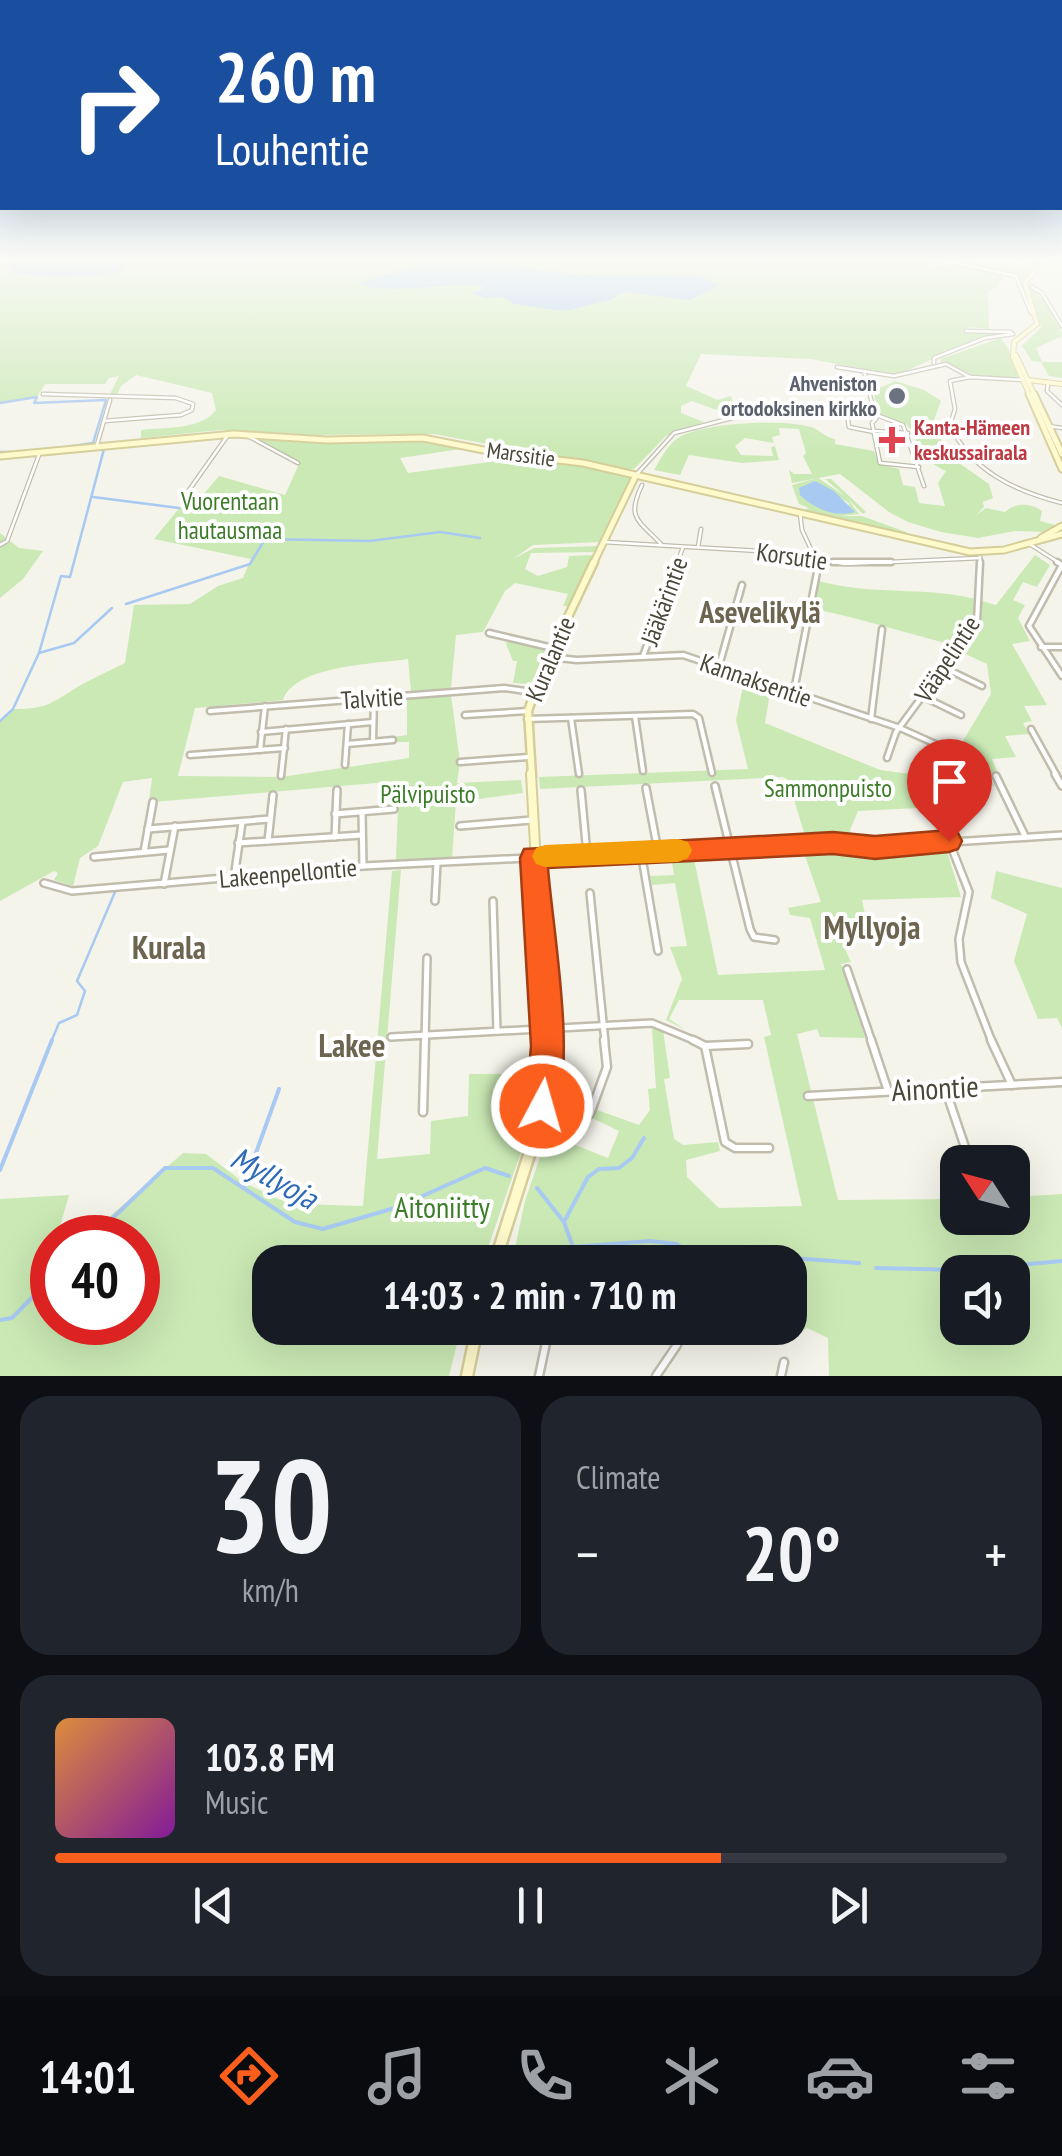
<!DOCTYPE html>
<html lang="en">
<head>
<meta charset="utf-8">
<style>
  :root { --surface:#171b24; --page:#20242c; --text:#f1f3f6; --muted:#9ea1a6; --line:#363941; --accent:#fb5e1d }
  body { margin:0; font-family:"PT Sans Narrow",sans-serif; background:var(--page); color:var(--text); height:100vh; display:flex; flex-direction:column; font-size:38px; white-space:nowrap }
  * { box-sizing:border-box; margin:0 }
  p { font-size:32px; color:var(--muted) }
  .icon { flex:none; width:55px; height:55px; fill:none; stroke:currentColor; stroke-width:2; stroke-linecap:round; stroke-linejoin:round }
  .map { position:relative; height:1376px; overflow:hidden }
  .drawer { display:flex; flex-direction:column; gap:20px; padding:20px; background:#0d0f14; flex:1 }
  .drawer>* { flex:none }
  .hud { position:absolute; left:0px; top:0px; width:1062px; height:210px; box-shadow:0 10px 40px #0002; background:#1a4fa0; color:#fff; overflow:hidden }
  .needle { width:65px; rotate:306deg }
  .controls { position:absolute; left:940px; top:1145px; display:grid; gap:20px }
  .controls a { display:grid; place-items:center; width:90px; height:90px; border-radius:20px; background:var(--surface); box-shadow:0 10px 40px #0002; font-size:50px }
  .speed { position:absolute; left:30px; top:1215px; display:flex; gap:20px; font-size:50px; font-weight:700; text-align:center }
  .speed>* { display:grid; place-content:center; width:130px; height:130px; border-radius:50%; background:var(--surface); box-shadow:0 10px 40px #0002; line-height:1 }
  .speed .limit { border:15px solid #d22; background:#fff; color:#111 }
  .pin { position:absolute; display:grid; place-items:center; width:85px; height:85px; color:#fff; margin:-102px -42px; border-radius:50% 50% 50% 0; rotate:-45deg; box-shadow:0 0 10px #0007 }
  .pin .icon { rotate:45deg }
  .me { position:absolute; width:110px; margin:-55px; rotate:6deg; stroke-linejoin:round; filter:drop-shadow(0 0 8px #0008) }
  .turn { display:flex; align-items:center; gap:35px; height:210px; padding:0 50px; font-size:45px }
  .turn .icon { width:130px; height:130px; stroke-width:2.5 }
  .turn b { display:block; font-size:70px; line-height:85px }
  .big { font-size:75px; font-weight:800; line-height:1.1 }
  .drawer .card { flex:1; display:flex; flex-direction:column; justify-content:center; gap:15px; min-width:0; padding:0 35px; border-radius:30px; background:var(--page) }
  .drawer .dial { align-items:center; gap:0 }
  .dial b { font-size:130px; line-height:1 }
  .song { display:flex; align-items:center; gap:30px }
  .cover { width:120px; height:120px; border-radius:15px; background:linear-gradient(135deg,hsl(30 70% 55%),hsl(290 70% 35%)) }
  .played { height:10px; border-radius:5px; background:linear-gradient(90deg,var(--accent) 70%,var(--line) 70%) }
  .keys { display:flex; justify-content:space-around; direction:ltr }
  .heat { display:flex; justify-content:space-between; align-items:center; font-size:55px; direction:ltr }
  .drawer .tiles { flex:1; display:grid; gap:20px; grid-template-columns:1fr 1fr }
  .card:last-child { grid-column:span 2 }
  .trip { position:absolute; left:252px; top:1245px; width:555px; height:100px; border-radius:30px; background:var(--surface); box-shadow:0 10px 40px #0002; font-weight:800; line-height:100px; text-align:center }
  .menu { display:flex; height:160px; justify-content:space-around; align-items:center; background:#090b0e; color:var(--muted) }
  .menu .icon { width:70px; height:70px }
  .menu .current { color:var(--accent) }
  .menu b { font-size:45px; color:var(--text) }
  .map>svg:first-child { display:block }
</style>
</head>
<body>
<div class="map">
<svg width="1062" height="1376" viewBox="0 0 1062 1376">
  <rect width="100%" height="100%" fill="#f5f4eb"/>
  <g fill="#cae9b4" fill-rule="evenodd">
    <path d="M0,261H14L11,263L13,273L24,276L127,268L124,261H936L929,265L932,267L944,261V266L972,268L951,261L1029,268L1030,261L1036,264L1023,281L1019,276L1005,271L998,287L988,291L989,329L969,327L963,331L1010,334L977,340L896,375L810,359L701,354L686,386L718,400L731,396L734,408L728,414L692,401L681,406V413L704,422L666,436L634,469L627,470L434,434L307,435L220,430L141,438V430C165,427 201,430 216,410L212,393L136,375L121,386L115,398H108L119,376L109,378L105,384H45L37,397L0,403Z"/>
    <path d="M1028,287C1044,296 1060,318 1062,336L1036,348L1042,362H1062V378L1049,376L1041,362L1032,361L1022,346L1041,327Z"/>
    <polygon points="1001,338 1008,348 1018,377 1015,378 973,375 941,362 940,359"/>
    <path d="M895,381L924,390L941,401L934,420L946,454L989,484L993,498L983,502L984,507L976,515L986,508L1005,512C1016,502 1031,503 1042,511L1040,521L1059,526L1046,532L1015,531L978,538L941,532L908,522L889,512L840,474L792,483L789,470L794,474H812L803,456L806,453L799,429L779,428L780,435L772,437L774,443L745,438L735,446L741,455L773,456L771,447L775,446L779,460L742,463L689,455L680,475L654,470C661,459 667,445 678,438C702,422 784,419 811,427C820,430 824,437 835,439V444L874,451L879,464L899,469L903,485L915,487L919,503L945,506L938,483L946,471C930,464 914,450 916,435L906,424L879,414L873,391Z"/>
    <path d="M250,436C276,438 302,443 328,442C373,441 419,431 461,449L400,458L408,473L512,459L561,462L631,478L601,542L533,545L513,559L534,548L598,546L595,552L531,553L525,569L538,576L567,567L569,556L594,555L569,606H563L568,594L515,583L505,591L483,632L456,635L451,688L411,691L408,659C376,664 295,665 283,700L195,708L178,776L281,777L409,758V742H393V737L407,735V699L451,695L460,762L457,783L521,780L523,793L456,802L452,859L396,860L399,781L153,802L149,801L152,778L123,782L98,846L80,858L73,886L54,880L58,873L54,871L0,901V721L13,709C50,709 52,702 81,685C95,677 111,670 125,663L134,605L190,604L218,586L243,578L251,559L154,539L189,496H202L219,476L285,495L300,462Z"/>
    <path d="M818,478L845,496L825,479H831L866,512L863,514L847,498L859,514L840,516H862L906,532L910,537L801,511L809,508L799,504L792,485ZM815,481L850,504C828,515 812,509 799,491Z"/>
    <polygon points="0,533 19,548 43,551 23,579 0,598"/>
    <polygon points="1035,555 1050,565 1037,587 1023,582 1013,600 1025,605 1018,618 1030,641 1012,644 1047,705 1024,706 1032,721 1023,723 1029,734 1005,736 1016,757 992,759 997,771 989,775 994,786 968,787 976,805 858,811 850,830 853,841 807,842 788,780 783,777 540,789 539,777 748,769 736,720 745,677 771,688 765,723 880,770 941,778 991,694 987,664 959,651 982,616 982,601 996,605"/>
    <path d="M819,581C872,596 923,586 975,599V621L958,646C908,634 864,619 814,609Z"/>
    <polygon points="509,638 549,648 530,684 513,683 517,661 513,661 506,644"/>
    <path d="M946,848L961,897L862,900L868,928L838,933L851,962L841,964L865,1038L820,1037L817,1029L797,1034L838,1200L957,1199L958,1218H1012L1013,1197L1062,1194V1376H829L828,1338L807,1328L784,1345L725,1328H790V1262H512L525,1201L548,1134L608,1158L619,1131L594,1119L597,1110L639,1125L650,1110L648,1089L656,1088L652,1028L663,1030L670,1078L664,1079L674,1139L683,1145L718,1142L720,1151L686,1160L687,1177L719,1208L802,1206L764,1037L771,1035L763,1000H679L669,1019L686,1030L666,1020L682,979L670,947L687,946L675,883L652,885L650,876L674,875L672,862H646L645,856L693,854L718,975L825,970L810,918L790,915L788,908L821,902L803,850L829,849L834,855ZM958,1272H1012V1328H958Z"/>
    <polygon points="401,870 377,1159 430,1154 431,1121 468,1116 469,1074 535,1074 530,1126 483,1262 270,1262 270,1328 461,1328 449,1376 0,1376 0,1199 69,1195 57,1237 52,1238 52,1322 138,1322 138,1238 86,1237 183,1153 206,1154 243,1182 278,1199 297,1204 363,1206 392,871"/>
    <polygon points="996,871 1062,888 1062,1028 1057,1018 1038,1019 1014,961 1027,914 991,898"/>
  </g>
  <g fill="#a8c9f1">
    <path d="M14,261H124L127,268C111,279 33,278 13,273L10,264Z"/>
    <path d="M479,261L579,275L697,276L720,285L690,300L624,292L610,300L564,311L514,304L503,297L485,298L472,293L483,289L482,286C452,282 378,296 360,283L427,262Z"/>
    <path d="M815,481L834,491L855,512C835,518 813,508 800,495L799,488Z"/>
  </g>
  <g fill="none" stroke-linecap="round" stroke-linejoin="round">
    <g stroke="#a8c9f1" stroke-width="2.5">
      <polyline points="0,403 37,397 34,403 106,400 93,443 66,447"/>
      <polyline points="0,452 13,452"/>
      <polyline points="93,497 179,508"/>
      <polyline points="126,604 250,564 265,539 370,541 440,532 480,538"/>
      <polyline points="39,653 61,576 70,577 104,449"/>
      <polyline points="0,721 13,709 39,653 74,643 112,608"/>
      <polyline points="51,1042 59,1023 77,1015 85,991 77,981 115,892"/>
    </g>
    <g stroke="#a8c9f1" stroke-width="4">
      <polyline points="0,1170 52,1040"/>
      <polyline points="244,1186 279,1089"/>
      <polyline points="537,1188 564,1222 573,1247 650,1241 677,1244 685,1250 859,1263"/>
      <polyline points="565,1220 588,1177 599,1169 619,1168 632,1158 644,1138"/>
      <polyline points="92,1238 165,1168 213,1168 295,1222 323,1229 398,1207 485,1168 509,1176"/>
      <polyline points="876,1268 962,1270 1062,1261"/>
      <polyline points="0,1320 12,1318 52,1277"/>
    </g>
    <g stroke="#c1bdad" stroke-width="5">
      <g id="street-far3">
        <polyline points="948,261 1016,276 1031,313"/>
        <polyline points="939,266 951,263"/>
        <polyline points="1032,287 1042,293 1062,326"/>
        <polyline points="966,331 1011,332"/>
        <polyline points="934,363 934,358 985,338 1013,334"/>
        <polyline points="837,367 894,376 946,364 970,377"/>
        <polyline points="864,371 876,419 872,423 880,463 919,467"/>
        <path d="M1023,380L970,377L950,381L955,409L950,425C971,471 1015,491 1062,503"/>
        <polyline points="1048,383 1047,391 1062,405"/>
        <polyline points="43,394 176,398 193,404 192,410 181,415 104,421"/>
        <polyline points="1048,426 1062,428"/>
        <polyline points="874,431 908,433"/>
        <polyline points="874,432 849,427 847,414 879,416 903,425 924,486"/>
        <polyline points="246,435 298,463"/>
        <polyline points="96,448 110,400"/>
        <polyline points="636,475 674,433 732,418 741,409"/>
        <path d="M642,485C626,518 638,520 661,544"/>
        <polyline points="187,493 228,435"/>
        <polyline points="800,513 802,530 818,564"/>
        <polyline points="604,542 776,552 845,564 980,558"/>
        <polyline points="1028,543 1061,564"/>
        <polyline points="0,545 7,541 39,455"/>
        <polyline points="698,547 701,529"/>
        <polyline points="677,564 683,547"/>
        <polyline points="980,564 980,557"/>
      </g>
    </g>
    <g stroke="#c1bdad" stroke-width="9">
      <g id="street-far2">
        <polyline points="833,562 891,562"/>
        <polyline points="1057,562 1062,565"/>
        <polyline points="1062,565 1029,626 1062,676"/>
        <polyline points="489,633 553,648"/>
        <polyline points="1041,647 1062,647"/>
        <polyline points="643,656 678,562"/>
        <polyline points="549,657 577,660 683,655 900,728 940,746"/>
        <polyline points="719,666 742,585"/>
        <polyline points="945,668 982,686"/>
        <polyline points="794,691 819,562"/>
        <polyline points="924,697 961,715"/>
        <polyline points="210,711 504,688 533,692"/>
        <polyline points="465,715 528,711"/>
        <polyline points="635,716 643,771"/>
        <polyline points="571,718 579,774"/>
        <polyline points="527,719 693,714 699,718 712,773"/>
        <polyline points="871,719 882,629"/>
        <polyline points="1031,729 1057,776"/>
        <polyline points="261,732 373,722"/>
        <polyline points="373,741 374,697"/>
        <polyline points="347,744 393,740"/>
        <polyline points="260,750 265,706"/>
        <polyline points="190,755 285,748"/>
        <polyline points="887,758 896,732 977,622 980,562"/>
        <polyline points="460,762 528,757"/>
        <polyline points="345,765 348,724"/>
        <polyline points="281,776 286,729"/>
      </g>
    </g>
    <g stroke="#c1bdad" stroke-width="10">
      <g id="street-far1">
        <polyline points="1055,774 1062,786"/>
        <polyline points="996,776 1025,836"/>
        <polyline points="715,786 750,929 754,937 775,940"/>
        <polyline points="646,788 658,851"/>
        <polyline points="581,790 587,854"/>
        <polyline points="362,812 363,866"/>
        <polyline points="335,814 394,809"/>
        <polyline points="460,826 531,820"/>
        <polyline points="148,829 270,819"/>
        <polyline points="335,837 337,790"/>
        <polyline points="268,841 273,795"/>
        <polyline points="949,841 969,892 959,939 961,962 992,1042"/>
        <polyline points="238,843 362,835"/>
        <polyline points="144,852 153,802"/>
        <polyline points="641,852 658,951"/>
        <polyline points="94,857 169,850"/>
        <polyline points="234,878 242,823"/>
        <polyline points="44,883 72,891 363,866 833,843 875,847 1062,835"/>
        <polyline points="164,884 175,826"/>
        <polyline points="590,893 605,1042"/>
        <polyline points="435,901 437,863"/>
        <polyline points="493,901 497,1031"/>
        <polyline points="847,969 872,1042"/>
        <polyline points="391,1037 652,1023 698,1042"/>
        <polyline points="425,1042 427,958"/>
      </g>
    </g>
    <g stroke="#c1bdad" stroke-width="11">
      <g id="street">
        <polyline points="693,1040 705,1046 748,1044"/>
        <polyline points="871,1040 888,1091"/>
        <polyline points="991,1040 1012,1085"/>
        <polyline points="705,1046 725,1142 735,1148 769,1148"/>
        <polyline points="945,1088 968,1156"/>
        <polyline points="808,1096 1062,1082"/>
        <polyline points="423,1112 425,1040"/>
        <polyline points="590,1114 607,1067 604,1040"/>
        <polyline points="539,1376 547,1338"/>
        <polyline points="656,1376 677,1345"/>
        <polyline points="781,1376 784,1362"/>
      </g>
    </g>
    <g stroke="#d5ce9a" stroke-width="6">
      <g id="secondary-far4">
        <polyline points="1016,355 1035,396"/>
        <polyline points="1028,380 1062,384"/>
        <polyline points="1030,396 1013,357 1014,342 1037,324 1025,283 1038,268 1038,261"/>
      </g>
    </g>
    <g stroke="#d5ce9a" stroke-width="9">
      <g id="secondary-far3">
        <polyline points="1029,394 1062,469"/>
        <polyline points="1034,394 1062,454"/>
        <polyline points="0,456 234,434 327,440 423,438 499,453 583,463 970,552 1004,550 1062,534"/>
        <polyline points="1041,538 1062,526"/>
        <polyline points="593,564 636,475"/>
      </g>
    </g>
    <g stroke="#d5ce9a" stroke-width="11">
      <polyline id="secondary-far2" points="532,776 528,711 540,676 594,562"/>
    </g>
    <g stroke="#d5ce9a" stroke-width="12">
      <polyline id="secondary-far1" points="531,774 546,1042"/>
    </g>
    <g stroke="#d5ce9a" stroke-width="15">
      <g id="secondary">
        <polyline points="495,1262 536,1133 546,1040"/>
        <polyline points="467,1376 477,1328"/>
      </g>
    </g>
    <use href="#street-far3" stroke="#fff" stroke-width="2.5"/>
    <use href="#street-far2" stroke="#fff" stroke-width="4"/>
    <use href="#street-far1" stroke="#fff" stroke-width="5"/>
    <use href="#street" stroke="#fff" stroke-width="6"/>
    <use href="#secondary-far4" stroke="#fffacc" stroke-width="4"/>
    <use href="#secondary-far3" stroke="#fffacc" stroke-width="5"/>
    <use href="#secondary-far2" stroke="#fffacc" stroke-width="6"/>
    <use href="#secondary-far1" stroke="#fffacc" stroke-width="8"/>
    <use href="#secondary" stroke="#fffacc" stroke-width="10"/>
  </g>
  <linearGradient id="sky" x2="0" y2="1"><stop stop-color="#8ebcec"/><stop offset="0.57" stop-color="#fafaf6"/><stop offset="1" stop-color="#fafaf6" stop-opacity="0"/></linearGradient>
  <rect width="1062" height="454" fill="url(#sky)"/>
  <path fill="#fb5e1d" stroke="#a33d13" stroke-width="2.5" d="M949,830L958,833L962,841L958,849L949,852L875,859L833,854L548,868C553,931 577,1062 554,1118L542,1123L530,1118L526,1106L531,1046L520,858L524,849L833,832L875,836Z"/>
  <polygon fill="#f59e0b" points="678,839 688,842 692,850 688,858 678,862 545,867 536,864 532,856 536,848 545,845"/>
  <circle fill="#6b7280" stroke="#fff" stroke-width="4" cx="897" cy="396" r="10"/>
  <path fill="#e0444e" stroke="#fff" stroke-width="4" d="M887 425h10v10h10v10h-10v10h-10v-10h-10v-10h10z"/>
  <g text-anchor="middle" stroke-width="8" stroke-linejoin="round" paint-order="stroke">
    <g font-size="22" font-weight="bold" fill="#5b616d" stroke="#fff" text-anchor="end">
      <text x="877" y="391">Ahveniston<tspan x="877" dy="25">ortodoksinen kirkko</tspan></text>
    </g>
    <g font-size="22" font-weight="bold" fill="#be3a42" stroke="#fff" text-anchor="start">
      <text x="914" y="435">Kanta-Hämeen<tspan x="914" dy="25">keskussairaala</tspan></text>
    </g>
    <g font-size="22" fill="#4a4638" stroke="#fff">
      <text transform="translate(521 454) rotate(8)" y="8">Marssitie</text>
    </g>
    <g font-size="25" fill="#3d7d2a" stroke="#fff">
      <text x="230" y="510">Vuorentaan<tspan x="230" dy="29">hautausmaa</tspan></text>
      <text x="828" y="797">Sammonpuisto</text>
      <text x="428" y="803">Pälvipuisto</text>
    </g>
    <g font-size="25" fill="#4a4638" stroke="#fff">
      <text transform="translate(792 556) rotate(8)" y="9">Korsutie</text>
      <text transform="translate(664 601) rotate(-70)" y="9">Jääkärintie</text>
      <text transform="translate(550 659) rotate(-67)" y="9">Kuralantie</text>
      <text transform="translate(947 659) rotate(-57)" y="9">Vääpelintie</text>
      <text transform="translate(756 680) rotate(19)" y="9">Kannaksentie</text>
      <text transform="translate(372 698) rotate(-4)" y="9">Talvitie</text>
      <text transform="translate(288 873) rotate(-5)" y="9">Lakeenpellontie</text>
    </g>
    <g font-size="30" font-weight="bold" fill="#6d654f" stroke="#fff">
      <text x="760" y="623">Asevelikylä</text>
    </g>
    <g font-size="30" fill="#4a4638" stroke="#fff">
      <text transform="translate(935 1089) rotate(-3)" y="10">Ainontie</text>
    </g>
    <g font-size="30" fill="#3d7d2a" stroke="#fff">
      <text x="442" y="1218">Aitoniitty</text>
    </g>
    <g font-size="32" font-weight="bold" fill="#6d654f" stroke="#fff">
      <text x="872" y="939">Myllyoja</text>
      <text x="169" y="959">Kurala</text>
      <text x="352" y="1057">Lakee</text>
    </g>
    <g font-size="32" font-style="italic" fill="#2f6ab8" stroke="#fff">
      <text transform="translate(274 1178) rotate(29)" y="11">Myllyoja</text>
    </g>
  </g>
</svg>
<div class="controls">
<a><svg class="needle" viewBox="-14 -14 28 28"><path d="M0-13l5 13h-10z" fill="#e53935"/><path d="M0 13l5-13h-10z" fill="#9ea1a6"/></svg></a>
<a><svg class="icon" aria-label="sound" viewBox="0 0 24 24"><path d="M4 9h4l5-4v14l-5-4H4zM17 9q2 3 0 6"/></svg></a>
</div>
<div class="speed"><div class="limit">40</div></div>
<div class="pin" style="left:949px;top:841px;background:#d93025"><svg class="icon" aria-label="arrive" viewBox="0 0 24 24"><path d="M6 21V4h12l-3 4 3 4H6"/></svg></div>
<svg class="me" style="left:542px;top:1106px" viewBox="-20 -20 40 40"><circle r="17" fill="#fb5e1d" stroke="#fff" stroke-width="3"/><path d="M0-11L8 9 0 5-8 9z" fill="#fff"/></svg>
<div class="trip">14:03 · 2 min · 710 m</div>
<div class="hud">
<div class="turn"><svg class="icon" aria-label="right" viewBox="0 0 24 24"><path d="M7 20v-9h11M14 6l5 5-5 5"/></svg><div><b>260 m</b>Louhentie</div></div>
</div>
</div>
<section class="drawer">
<div class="tiles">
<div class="card dial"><b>30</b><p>km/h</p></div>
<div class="card"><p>Climate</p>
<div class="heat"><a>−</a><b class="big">20°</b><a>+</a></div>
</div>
<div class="card">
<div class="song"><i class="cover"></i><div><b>103.8 FM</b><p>Music</p></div></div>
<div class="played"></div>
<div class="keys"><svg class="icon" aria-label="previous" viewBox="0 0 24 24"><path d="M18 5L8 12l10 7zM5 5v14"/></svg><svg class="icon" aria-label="pause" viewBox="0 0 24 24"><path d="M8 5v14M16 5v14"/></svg><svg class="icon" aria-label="next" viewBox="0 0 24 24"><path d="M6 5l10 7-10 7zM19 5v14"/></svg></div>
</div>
</div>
</section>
<nav class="menu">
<b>14:01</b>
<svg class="icon current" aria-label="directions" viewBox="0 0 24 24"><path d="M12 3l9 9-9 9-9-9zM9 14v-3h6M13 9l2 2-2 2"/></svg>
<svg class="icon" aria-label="music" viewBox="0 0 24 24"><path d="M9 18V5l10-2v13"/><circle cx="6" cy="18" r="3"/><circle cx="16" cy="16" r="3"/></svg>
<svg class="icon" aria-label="phone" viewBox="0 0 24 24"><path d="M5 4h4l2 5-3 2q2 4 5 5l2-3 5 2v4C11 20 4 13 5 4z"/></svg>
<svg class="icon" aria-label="climate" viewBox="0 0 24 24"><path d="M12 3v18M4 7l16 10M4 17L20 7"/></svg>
<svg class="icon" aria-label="car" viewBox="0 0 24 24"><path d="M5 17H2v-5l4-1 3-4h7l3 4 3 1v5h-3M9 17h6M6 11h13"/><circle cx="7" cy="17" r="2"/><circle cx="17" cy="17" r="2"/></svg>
<svg class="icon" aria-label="filters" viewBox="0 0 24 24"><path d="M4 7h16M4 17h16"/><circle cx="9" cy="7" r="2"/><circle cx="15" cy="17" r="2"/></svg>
</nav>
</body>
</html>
